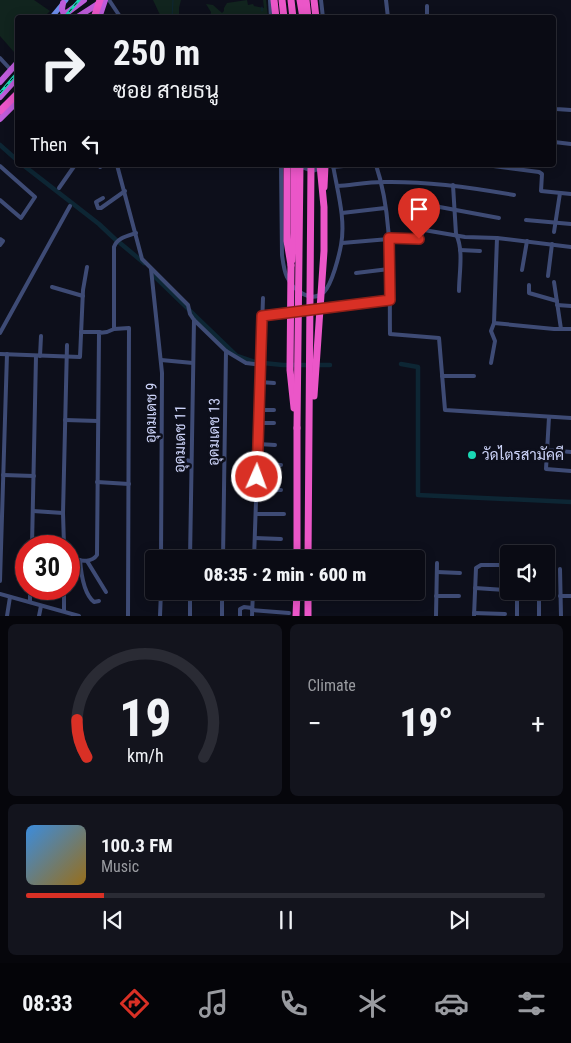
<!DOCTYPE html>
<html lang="en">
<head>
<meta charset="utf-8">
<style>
  :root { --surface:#0a0b14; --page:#13141d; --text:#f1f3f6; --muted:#999ba0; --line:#2a2b34; --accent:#d93025 }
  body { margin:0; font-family:"Roboto Condensed",Sarabun,sans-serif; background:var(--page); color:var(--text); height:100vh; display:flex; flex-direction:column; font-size:19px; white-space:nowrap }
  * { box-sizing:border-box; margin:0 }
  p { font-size:16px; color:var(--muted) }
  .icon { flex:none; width:28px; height:28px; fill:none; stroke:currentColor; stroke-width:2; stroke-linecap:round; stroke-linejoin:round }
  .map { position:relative; height:616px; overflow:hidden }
  .drawer { display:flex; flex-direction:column; gap:8px; padding:8px; background:#06060b; flex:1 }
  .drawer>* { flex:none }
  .top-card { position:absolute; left:15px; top:15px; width:541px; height:152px; border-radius:5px; box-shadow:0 2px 12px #0003,0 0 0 1px var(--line); background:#0a0b14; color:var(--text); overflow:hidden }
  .buttons { position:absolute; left:500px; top:545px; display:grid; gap:10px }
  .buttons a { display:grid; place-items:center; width:55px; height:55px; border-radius:5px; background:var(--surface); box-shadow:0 2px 12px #0003,0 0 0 1px var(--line); font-size:25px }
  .speed { position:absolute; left:15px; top:535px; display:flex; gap:10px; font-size:25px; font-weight:700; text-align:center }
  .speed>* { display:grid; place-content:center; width:65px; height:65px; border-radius:50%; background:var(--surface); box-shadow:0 2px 12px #0003,0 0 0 1px var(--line); line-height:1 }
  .speed .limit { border:8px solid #d22; background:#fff; color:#111 }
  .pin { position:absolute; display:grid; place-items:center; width:42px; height:42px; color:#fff; margin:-51px -21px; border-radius:50% 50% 50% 0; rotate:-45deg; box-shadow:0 0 5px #0007 }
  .pin .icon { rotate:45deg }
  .me { position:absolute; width:55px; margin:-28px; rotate:2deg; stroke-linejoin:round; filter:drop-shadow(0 0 4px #0008) }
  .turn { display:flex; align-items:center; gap:18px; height:105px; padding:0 15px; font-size:22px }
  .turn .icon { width:65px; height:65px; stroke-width:2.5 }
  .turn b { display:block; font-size:35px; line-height:42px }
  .then { display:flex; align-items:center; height:48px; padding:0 15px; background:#0003; gap:10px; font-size:19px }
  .big { font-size:38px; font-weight:800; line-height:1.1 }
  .drawer .widget { flex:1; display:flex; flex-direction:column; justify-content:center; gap:8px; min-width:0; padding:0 18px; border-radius:8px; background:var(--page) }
  .drawer .dial { align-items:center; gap:0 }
  .dial svg { height:130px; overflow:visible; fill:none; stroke:var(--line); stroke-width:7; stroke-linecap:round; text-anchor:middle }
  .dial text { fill:var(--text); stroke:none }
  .song { display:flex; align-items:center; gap:15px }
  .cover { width:60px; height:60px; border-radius:8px; background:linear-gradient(135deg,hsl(210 70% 55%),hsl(40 70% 35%)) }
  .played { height:5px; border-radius:2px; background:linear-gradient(90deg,var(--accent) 15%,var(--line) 15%) }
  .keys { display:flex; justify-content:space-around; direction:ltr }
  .heat { display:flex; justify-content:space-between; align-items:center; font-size:28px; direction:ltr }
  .drawer .tiles { flex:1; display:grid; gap:8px; grid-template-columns:1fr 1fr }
  .widget:last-child { grid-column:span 2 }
  .trip { position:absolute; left:145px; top:550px; width:280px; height:50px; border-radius:5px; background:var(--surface); box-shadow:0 2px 12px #0003,0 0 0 1px var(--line); font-weight:800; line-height:50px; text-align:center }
  .tab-bar { display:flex; height:80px; justify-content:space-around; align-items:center; background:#040408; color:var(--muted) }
  .tab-bar .icon { width:35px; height:35px }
  .tab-bar .current { color:var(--accent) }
  .tab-bar b { font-size:22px; color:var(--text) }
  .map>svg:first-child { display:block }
</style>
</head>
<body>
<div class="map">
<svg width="571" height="616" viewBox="0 0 571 616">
  <rect width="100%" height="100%" fill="#0d0f1b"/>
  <g fill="#11241e">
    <polygon points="0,0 34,0 50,11 44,17 18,18 17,48 14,52 0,36"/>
    <polygon points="153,0 181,0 179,8 179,17 161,17"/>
    <polygon points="247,0 248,5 253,4 254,6 264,8 263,0 266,0 268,17 210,17 211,12 206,4 213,5 222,13 224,11 224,8 227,3"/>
  </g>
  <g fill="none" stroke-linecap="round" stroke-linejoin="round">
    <g stroke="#0d2634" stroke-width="1">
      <polyline points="262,11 262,7"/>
      <polyline points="172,18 173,0"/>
    </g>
    <g stroke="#0d2634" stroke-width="4.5">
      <polyline points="0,145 18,161"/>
      <polyline points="23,165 99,224 117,241"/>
      <polyline points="120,243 144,263"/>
      <polyline points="152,270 155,277 237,356 258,363"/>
      <polyline points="263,363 283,365 330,365"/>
      <polyline points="401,364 418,367 418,495 571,502"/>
    </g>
    <g stroke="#3e4b75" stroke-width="4">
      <polyline points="109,0 121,18"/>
      <polyline points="270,0 271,18"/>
      <polyline points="321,0 323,18"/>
      <polyline points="386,0 388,18"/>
      <polyline points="427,6 427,18"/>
      <polyline points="0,58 11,70"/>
      <polyline points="554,107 556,109 571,110"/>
      <polyline points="554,142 571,144"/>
      <polyline points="117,165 142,259 188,305 190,314 194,320 226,351 223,559"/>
      <path d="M281,165L282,255C283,262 284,271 287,277C293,290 311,304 324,292C332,284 339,256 341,245C346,219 337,190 333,165"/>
      <path d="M376,165C394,219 389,278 390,334L439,338L445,410L571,418"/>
      <polyline points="486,165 539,172 542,174 541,191 571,194"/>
      <polyline points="0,166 35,197 21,218 0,200"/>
      <polyline points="299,166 312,171 321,168"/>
      <polyline points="100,167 103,165"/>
      <polyline points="333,167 354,165"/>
      <path d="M453,185L456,234C464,250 459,274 459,291"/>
      <path d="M337,186C352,185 368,182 383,182C428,181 470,187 514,195"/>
      <polyline points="59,188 75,165"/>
      <polyline points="103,198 96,202 98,208 101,208 125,191"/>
      <polyline points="418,203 499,218"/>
      <polyline points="342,213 385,208"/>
      <polyline points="526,220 571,224"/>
      <polyline points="554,232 560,193"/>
      <polyline points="497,238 494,323 554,329 571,329"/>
      <polyline points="0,239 3,241 0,245"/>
      <polyline points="342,243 389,239 419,239 424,230 465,237 497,238 571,247"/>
      <polyline points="460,250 480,251"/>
      <polyline points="151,269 162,373 161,559"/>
      <polyline points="522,270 527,241"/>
      <polyline points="356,273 389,269"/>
      <polyline points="548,276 552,244"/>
      <polyline points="554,282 561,329"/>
      <polyline points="529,285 529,293 557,301"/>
      <polyline points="52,287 83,296"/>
      <polyline points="557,305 571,306"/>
      <polyline points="262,316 390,300"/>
      <polyline points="114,329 129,328 128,616"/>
      <polyline points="81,332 100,332"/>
      <polyline points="0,333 70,206"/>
      <polyline points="226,351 246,363 261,365"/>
      <polyline points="0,354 80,357 83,290 87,267"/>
      <polyline points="40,356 41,336"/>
      <polyline points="161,360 193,363"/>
      <polyline points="491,363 495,341 491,331 494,323"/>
      <polyline points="442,376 474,376"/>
      <polyline points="260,382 274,383"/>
      <polyline points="260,410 274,410"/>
      <polyline points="549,417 546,469 571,471"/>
      <polyline points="65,420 98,421"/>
      <polyline points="259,423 274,423"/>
      <polyline points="258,444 275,445"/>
      <polyline points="547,450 571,452"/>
      <polyline points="179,459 191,461"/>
      <polyline points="258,464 281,465"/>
      <polyline points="3,475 34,476"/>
      <polyline points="97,482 129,484"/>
      <polyline points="257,489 281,490"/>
      <polyline points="33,511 63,513"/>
      <polyline points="256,514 284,514"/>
      <polyline points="255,538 281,539"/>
      <polyline points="32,546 36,356"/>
      <polyline points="64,546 63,513 67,345"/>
      <path d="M69,559C78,560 91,564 97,555L99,333L107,332L114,329V247C117,238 127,236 136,233"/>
      <polyline points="190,559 194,320"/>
      <polyline points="254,559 263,298"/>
      <path d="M80,560C81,573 84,594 94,602L99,601"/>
      <polyline points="87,561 106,592"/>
      <polyline points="560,569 561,616"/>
      <polyline points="437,572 460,573"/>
      <polyline points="0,581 7,354"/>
      <polyline points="475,588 505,590"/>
      <polyline points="517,591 517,616"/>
      <polyline points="539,591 539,616"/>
      <polyline points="0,594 79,616"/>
      <polyline points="436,596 459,596"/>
      <polyline points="560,596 571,596"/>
      <polyline points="30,602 30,589"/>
      <polyline points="252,610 289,613"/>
      <polyline points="64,611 64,589"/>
      <polyline points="474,613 505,614"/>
      <polyline points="7,616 10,597"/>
      <polyline points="39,616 41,606"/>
      <polyline points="160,616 161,591"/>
      <polyline points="190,616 190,591"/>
      <polyline points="222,616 222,591"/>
      <polyline points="240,616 240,609 244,607 252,608"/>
      <polyline points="252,616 253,591"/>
      <polyline points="436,616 437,563"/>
      <polyline points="474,616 476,568 481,565 506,565"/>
    </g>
    <polyline stroke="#6f90ee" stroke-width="5" points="51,18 66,0"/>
    <g stroke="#be5cda" stroke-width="6">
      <polyline points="63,3 62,9 65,17"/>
      <polyline points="60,18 84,0"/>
      <polyline points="76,18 104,0"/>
      <polyline points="99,18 105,0"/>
      <polyline points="0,82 18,62"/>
      <polyline points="0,97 18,77"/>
      <polyline points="0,119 18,101"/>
    </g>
    <g stroke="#eb56c8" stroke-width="7">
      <polyline points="274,0 276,18"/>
      <polyline points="282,0 284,18"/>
      <polyline points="291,0 293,18"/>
      <polyline points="300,0 303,18"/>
      <polyline points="306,0 308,18"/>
      <polyline points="314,0 316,18"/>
      <polyline points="0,111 18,93"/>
      <polyline points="287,165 287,241 291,265"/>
      <polyline points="324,187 325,165"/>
      <polyline points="292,260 294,233 294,165"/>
      <polyline points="297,428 297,559"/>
      <polyline points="308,591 308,616"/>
      <polyline points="296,616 297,591"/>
    </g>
    <g stroke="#1ad8b5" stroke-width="3">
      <g id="rail">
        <polyline points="64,18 79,0"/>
        <polyline points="0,93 18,72"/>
      </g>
    </g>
    <use href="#rail" stroke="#0d0f1b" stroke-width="1" stroke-dasharray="4" stroke-linecap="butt"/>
    <g stroke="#eb56c8" stroke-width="7">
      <polyline points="94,18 100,0"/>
      <polyline points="291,265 290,370 294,408"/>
      <polyline points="314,396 324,251 324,207 320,165"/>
      <polyline points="297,428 300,165"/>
      <polyline points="308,559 311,165"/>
    </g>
  </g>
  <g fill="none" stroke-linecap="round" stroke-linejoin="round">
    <g stroke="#8d1f18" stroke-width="12">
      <polyline id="route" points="257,477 262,316 390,300 389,238 419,239"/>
    </g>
    <use href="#route" stroke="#d93025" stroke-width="9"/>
  </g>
  <circle fill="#1ad8b5" stroke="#0d0f1b" stroke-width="2" cx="472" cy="455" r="5"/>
  <g text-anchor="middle" stroke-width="5" stroke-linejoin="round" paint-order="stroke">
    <g font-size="15" fill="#cdd4f9" stroke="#0d0f1b">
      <text transform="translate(151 413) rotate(-89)" y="5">อุดมเดช 9</text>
      <text transform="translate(214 432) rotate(-89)" y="5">อุดมเดช 13</text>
      <text transform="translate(180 439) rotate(-89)" y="5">อุดมเดช 11</text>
    </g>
    <g font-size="15" fill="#cdd4f9" stroke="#0d0f1b" text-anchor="start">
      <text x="482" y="460">วัดไตรสามัคคี</text>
    </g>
  </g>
</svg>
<div class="buttons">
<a><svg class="icon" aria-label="sound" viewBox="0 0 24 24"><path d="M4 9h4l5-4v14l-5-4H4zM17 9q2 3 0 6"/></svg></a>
</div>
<div class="speed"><div class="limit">30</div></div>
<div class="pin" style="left:419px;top:239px;background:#d93025"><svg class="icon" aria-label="arrive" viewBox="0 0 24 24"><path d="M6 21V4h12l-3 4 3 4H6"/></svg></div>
<svg class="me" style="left:257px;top:477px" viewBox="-20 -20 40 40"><circle r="17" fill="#d93025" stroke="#fff" stroke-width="3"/><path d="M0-11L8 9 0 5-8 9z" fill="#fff"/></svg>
<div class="trip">08:35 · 2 min · 600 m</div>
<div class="top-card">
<div class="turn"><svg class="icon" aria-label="right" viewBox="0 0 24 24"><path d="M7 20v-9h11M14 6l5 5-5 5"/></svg><div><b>250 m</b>ซอย สายธนู</div></div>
<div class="then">Then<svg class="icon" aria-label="left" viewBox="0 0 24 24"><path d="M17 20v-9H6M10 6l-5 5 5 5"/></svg></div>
</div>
</div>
<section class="drawer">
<div class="tiles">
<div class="widget dial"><svg viewBox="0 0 100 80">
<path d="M14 69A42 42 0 1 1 86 69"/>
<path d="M14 69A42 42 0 0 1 8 46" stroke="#d93025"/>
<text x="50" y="56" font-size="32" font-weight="700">19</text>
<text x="50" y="72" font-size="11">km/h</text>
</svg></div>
<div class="widget"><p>Climate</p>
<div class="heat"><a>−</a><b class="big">19°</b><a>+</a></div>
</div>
<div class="widget">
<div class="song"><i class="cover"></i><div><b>100.3 FM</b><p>Music</p></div></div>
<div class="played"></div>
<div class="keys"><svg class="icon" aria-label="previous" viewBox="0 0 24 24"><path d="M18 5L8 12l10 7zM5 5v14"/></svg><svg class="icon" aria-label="pause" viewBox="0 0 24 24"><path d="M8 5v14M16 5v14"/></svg><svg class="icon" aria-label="next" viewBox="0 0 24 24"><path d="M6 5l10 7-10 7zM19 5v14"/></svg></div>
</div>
</div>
</section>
<nav class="tab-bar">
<b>08:33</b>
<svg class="icon current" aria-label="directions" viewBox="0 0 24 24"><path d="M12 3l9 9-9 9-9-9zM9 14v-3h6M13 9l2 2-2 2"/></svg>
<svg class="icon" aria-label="music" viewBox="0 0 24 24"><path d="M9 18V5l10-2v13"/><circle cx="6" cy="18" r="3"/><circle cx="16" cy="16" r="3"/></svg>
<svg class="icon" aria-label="phone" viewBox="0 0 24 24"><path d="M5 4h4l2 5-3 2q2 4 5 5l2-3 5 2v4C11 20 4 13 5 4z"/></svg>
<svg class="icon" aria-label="climate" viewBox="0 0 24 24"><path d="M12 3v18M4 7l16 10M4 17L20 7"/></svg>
<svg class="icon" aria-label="car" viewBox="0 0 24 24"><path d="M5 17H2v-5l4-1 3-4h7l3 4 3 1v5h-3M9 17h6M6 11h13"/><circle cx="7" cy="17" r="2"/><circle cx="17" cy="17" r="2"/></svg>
<svg class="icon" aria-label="filters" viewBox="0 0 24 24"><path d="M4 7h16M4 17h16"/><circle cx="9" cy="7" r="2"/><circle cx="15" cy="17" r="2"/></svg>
</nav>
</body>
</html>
